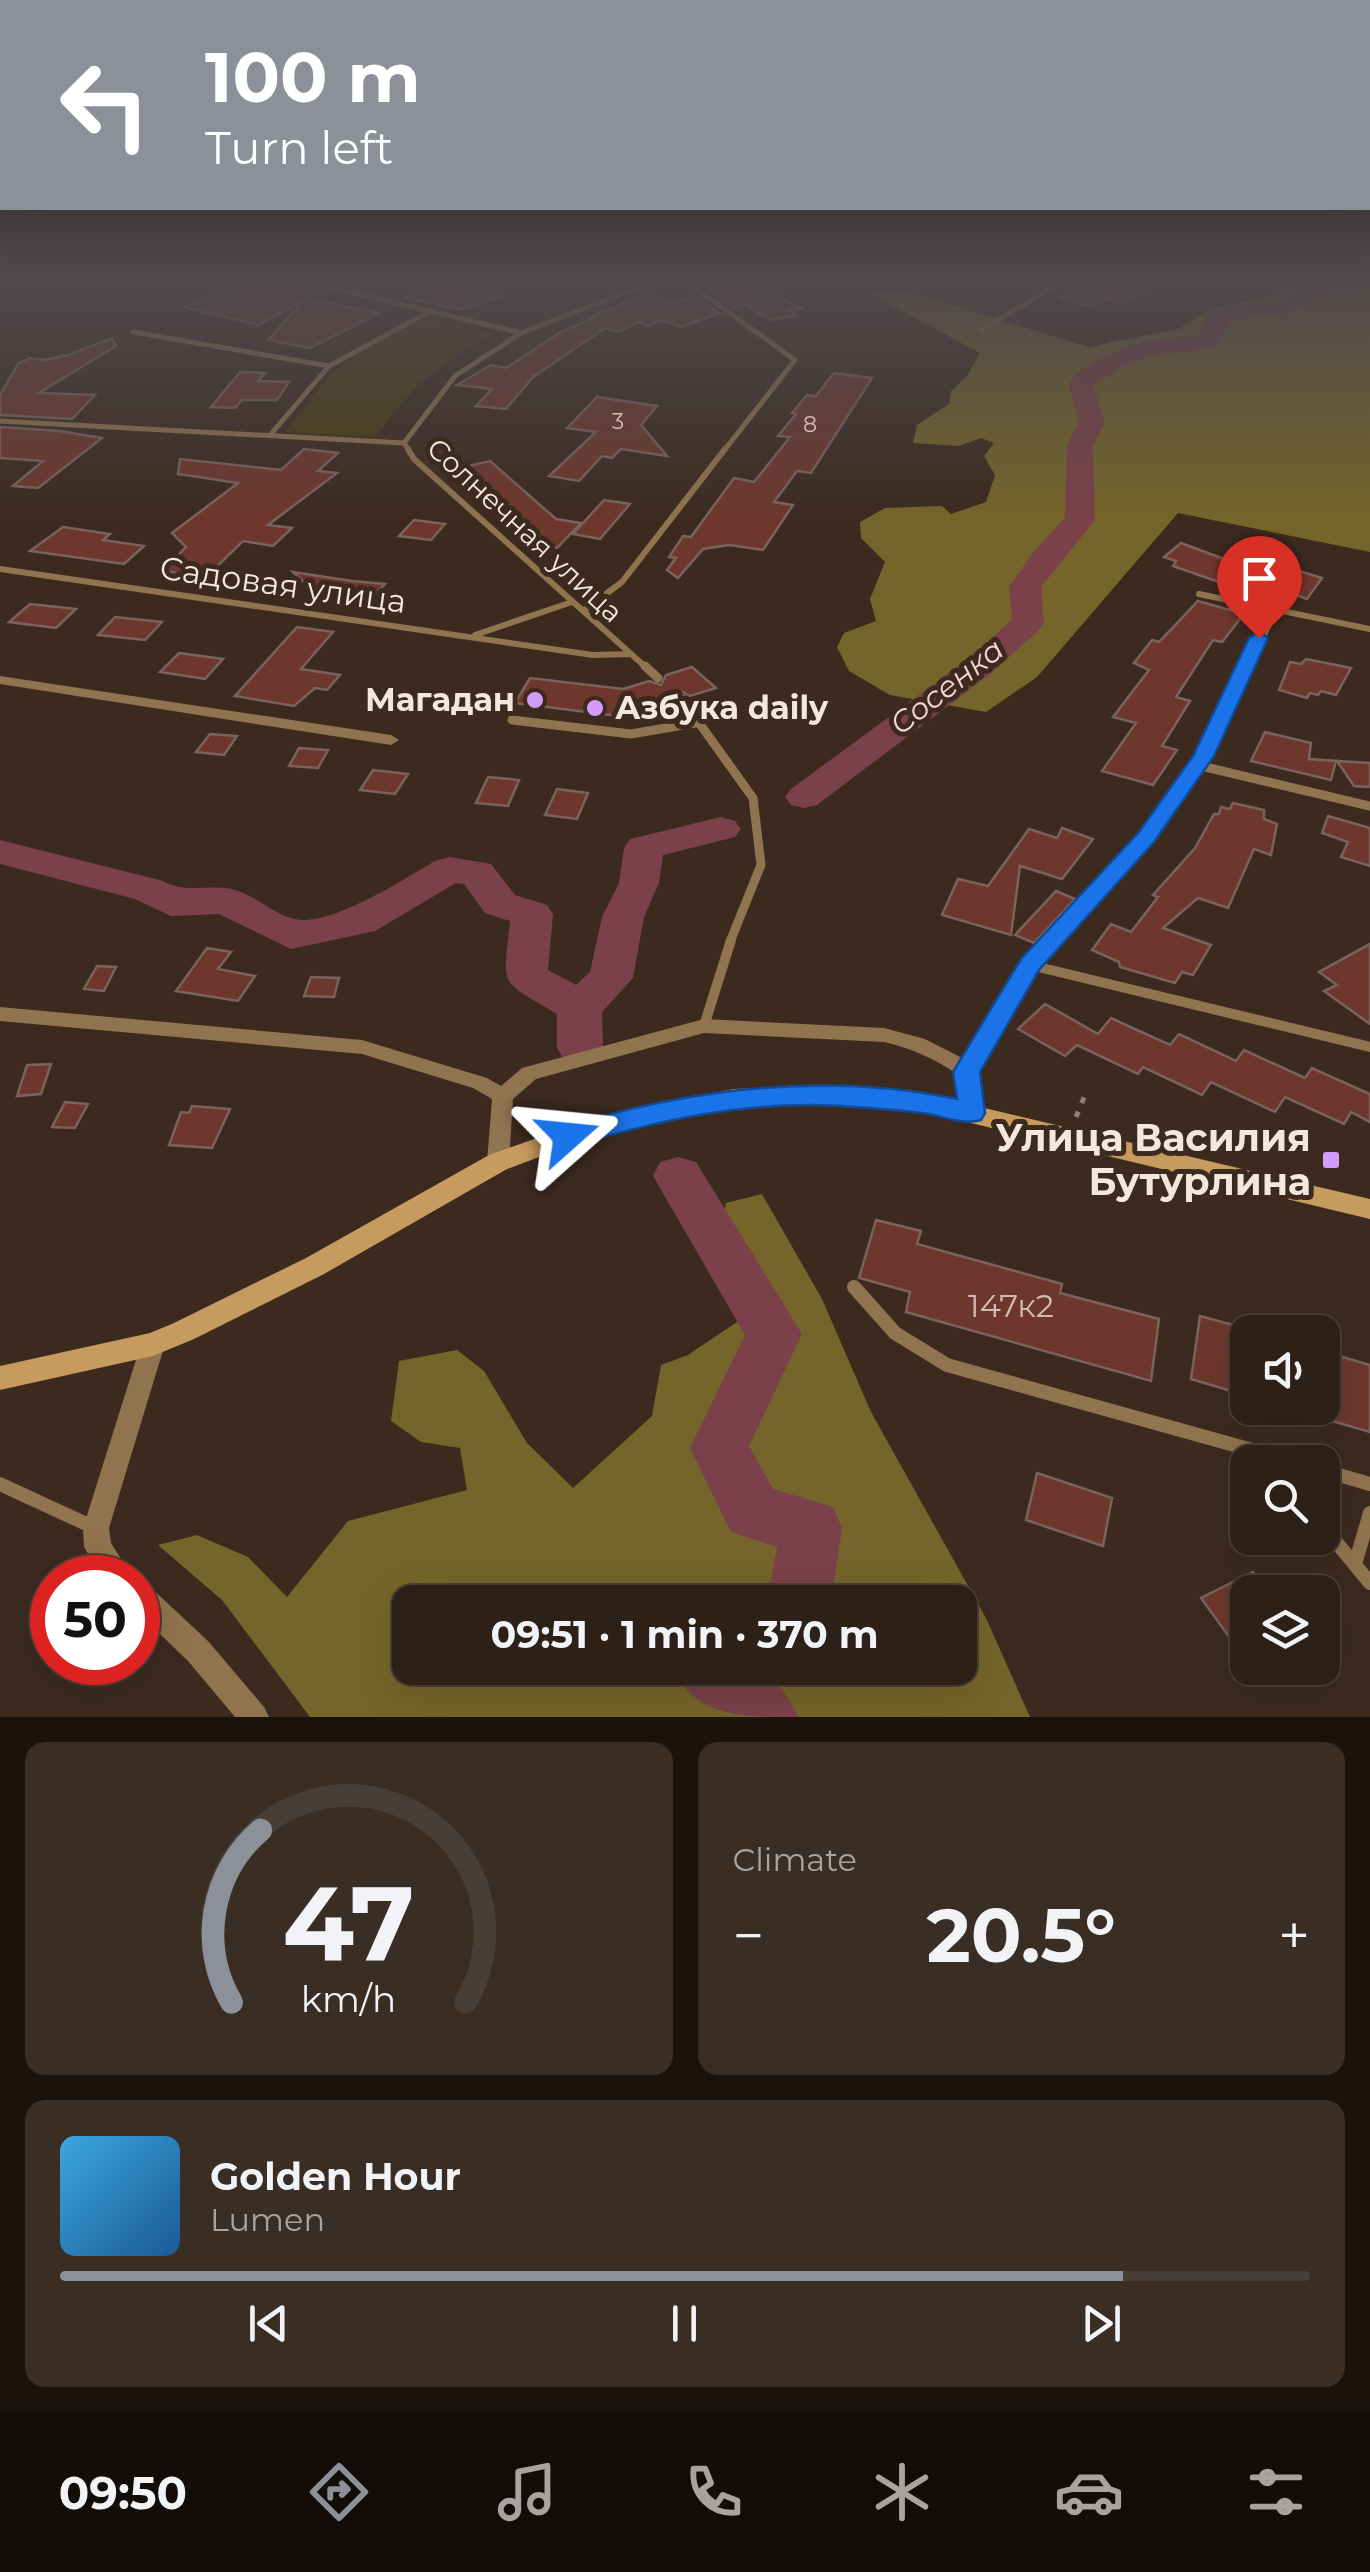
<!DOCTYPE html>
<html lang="en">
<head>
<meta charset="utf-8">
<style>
  :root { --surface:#2d2017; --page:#392d24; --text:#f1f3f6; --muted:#a7a3a1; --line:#483e36; --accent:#8c9099 }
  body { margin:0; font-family:Montserrat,sans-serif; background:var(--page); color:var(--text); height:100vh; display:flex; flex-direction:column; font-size:38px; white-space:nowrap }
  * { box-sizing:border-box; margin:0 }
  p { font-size:32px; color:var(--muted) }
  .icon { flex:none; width:55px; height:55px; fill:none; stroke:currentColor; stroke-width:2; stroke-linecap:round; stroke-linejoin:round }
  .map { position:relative; height:1717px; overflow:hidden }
  .panel { display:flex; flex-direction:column; gap:25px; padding:25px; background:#19120d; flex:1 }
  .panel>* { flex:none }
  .banner { position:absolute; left:0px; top:0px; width:1370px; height:210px; box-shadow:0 10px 40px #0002,0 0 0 2px var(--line); background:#8c9099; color:#fff; overflow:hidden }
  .fabs { position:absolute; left:1230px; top:1315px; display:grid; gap:20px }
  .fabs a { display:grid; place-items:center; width:110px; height:110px; border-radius:20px; background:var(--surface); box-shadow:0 10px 40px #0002,0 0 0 2px var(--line); font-size:50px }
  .speed { position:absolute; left:30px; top:1555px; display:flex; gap:20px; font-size:50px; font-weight:700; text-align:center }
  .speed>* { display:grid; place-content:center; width:130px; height:130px; border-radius:50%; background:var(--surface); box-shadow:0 10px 40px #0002,0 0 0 2px var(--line); line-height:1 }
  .speed .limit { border:15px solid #d22; background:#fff; color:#111 }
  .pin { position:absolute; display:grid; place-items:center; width:85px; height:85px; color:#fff; margin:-102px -42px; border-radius:50% 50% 50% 0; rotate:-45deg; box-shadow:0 0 10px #0007 }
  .pin .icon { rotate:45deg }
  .me { position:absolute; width:110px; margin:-55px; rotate:72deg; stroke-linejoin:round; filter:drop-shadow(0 0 8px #0008) }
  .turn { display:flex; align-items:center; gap:35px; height:210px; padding:0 40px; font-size:45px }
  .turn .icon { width:130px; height:130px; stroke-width:2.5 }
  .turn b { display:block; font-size:70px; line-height:85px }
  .big { font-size:75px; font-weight:700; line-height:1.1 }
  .panel .tile { flex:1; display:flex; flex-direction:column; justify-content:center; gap:15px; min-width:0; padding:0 35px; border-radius:20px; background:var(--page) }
  .panel .dial { align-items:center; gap:0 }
  .dial svg { height:260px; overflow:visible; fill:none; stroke:var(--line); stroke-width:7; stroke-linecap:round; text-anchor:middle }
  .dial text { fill:var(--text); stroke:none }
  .song { display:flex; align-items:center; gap:30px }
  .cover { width:120px; height:120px; border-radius:15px; background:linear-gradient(135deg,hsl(200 70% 55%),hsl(210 70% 35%)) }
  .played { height:10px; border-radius:5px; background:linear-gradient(90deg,var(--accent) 85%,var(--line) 85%) }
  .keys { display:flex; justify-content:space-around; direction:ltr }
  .heat { display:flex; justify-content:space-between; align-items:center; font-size:55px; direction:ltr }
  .panel .tiles { flex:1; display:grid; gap:25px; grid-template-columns:1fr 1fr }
  .tile:last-child { grid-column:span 2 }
  .trip { position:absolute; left:392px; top:1585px; width:585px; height:100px; border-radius:20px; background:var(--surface); box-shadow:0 10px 40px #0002,0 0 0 2px var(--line); font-weight:700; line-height:100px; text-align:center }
  .menu { display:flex; height:160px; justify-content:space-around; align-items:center; background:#120d09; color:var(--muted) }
  .menu .icon { width:70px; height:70px }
  .menu .active { color:var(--accent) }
  .menu b { font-size:45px; color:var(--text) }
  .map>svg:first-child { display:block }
</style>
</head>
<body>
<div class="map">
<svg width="1370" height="1717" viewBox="0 0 1370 1717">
  <rect width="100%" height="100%" fill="#3c2a1f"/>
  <path fill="#483c11" d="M427,318L492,334C434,369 416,381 376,437L285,432L330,375L356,355Z"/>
  <g fill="#75652a" fill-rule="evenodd">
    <polygon points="1283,278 1370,278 1370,552 1178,513 1037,677 986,712 890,695 849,671 837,647 844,633 876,621 870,599 885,562 861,538 860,522 885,508 942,506 951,514 986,502 995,475 984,456 994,443 981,438 959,446 913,443 917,425 949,404 951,391 967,376 980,353 869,293 904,290 1088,347 1178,329 1210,309 1278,294"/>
    <path d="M762,1194L822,1299L871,1412L986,1618L1030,1717H310L222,1600L158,1545L197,1535L248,1557L287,1597L348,1521L467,1490L460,1448L421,1442L391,1421L399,1361L457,1350L484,1371L527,1443L573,1488L652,1416L661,1365L688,1355L743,1318L718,1247L726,1203ZM410,1602H960V1668H410Z"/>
  </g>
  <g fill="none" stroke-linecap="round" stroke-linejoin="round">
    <g fill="#7b414a" fill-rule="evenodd">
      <path d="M1319,278H1342C1314,314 1270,316 1228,321L1217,348L1148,356L1120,368L1093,386L1105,421L1093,446L1095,520L1041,587L1044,623L1039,630L989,675L817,805L804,808L791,805L785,797L791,789L965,661L1012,620L1009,587L1034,551L1065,518L1067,446L1079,421L1068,384C1098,346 1155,338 1200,336L1210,310L1287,299Z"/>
      <path d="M721,817L735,821L741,829L735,837L663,855L659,883L644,917L633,978L602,1012L603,1048L596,1060L580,1064L564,1060L557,1048V1014C498,979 503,990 510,921L485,913L464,884L456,883L375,931L291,949L219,914L171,916L135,899L0,864V840L163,881C186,894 206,884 231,889C254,894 271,913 294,919C329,928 404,879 435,861L449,857L491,864L515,895L547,905L553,914L548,970L576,985L590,972L602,917L619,883L624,848L630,839Z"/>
      <polygon points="678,1157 696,1162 802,1334 749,1446 773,1489 833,1507 842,1528 831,1602 767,1602 777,1547 731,1532 690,1448 745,1335 653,1176 660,1162"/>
      <path d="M678,1668C733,1668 773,1658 798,1717C742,1717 700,1717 675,1674Z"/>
    </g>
  </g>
  <g fill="#6e372d" stroke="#7a635d" stroke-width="2.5">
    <polygon points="247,278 288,278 293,284 321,291 307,299 379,313 310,348 268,340 303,301 258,325 184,307"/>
    <polygon points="743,279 801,308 789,310 797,315 770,320 745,304 733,308 710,291"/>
    <polygon points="1112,280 1150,291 1120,303 1107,299 1086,306 1061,298"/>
    <polygon points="445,282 502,296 462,310 405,298"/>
    <polygon points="647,294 674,303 695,296 719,313 682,327 662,320 648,325 638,322 618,332 605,328 533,377 506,409 476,406 492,389 457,385 491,365 506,368 559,333 595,317 592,316"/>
    <polygon points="112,338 116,346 39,393 95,395 72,419 0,415 0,395 18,364 29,358 45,360 68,355"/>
    <polygon points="240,372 265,373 258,381 289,382 277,400 242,400 235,408 211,407"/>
    <polygon points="834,373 872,378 811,473 797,471 774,502 793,505 763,550 729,545 703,549 678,578 667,570 676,558 669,557 683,536 691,537 734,478 754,482 790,437 778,436 796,414 792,413 807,395 816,396"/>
    <polygon points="597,397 657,406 641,425 667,456 621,449 612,458 602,456 579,481 549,476 596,432 567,428"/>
    <polygon points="0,427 60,431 102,438 38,488 13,486 43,461 0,458"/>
    <polygon points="304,449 338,453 318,471 337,473 268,525 292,528 273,546 243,541 206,577 162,571 186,547 172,533 238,483 178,474 180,459 281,470"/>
    <polygon points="490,461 556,519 581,523 557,548 547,546 477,481 472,483 456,469"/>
    <polygon points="604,500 630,504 600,539 573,534"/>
    <polygon points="414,520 445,524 431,540 399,536"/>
    <polygon points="63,527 110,534 103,540 144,546 124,564 30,551"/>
    <polygon points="1181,543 1243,566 1219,582 1173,566 1176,561 1164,557"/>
    <polygon points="1272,563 1322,578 1307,599 1253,579"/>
    <polygon points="293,572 352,581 385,584 370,600 316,593"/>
    <polygon points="1198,601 1244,614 1222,642 1213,640 1176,697 1190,701 1162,746 1177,750 1153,785 1102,771 1136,723 1113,717 1149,670 1134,663 1152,640 1159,642"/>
    <polygon points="30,604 76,609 56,628 9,622"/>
    <polygon points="115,617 162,622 145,640 98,635"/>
    <polygon points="297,627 333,632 301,669 340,675 327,690 315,688 294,706 235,696"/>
    <polygon points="179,653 223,659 205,679 160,672"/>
    <polygon points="1306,659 1351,668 1336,695 1321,691 1318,695 1310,693 1307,698 1279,690 1290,662 1301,664"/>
    <polygon points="692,667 716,688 690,696 680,691 674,701 626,717 515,703 530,678 623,689 649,681 661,685 666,675"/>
    <polygon points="1265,732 1311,743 1309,759 1336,761 1331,780 1251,761"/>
    <polygon points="210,734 237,736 224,755 196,752"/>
    <polygon points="299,748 328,750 318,768 289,766"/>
    <polygon points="1337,761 1370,763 1370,787 1354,786"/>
    <polygon points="373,770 408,774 395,794 360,790"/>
    <polygon points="488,777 519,780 508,806 476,803"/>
    <polygon points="557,789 588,793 577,819 545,815"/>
    <polygon points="1233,803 1264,810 1264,819 1277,824 1271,855 1254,849 1228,908 1198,898 1163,928 1211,945 1193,975 1182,972 1175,983 1120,967 1119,962 1092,950 1111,924 1131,932 1158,897 1153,895 1195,848 1214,814 1219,814 1221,807 1230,809"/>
    <polygon points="1328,816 1370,828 1370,866 1341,857 1348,842 1322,833"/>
    <polygon points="1062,828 1093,839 1062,879 1020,866 1011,935 942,915 958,879 988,886 1029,829 1057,838"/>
    <polygon points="1056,891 1075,899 1034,943 1015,935"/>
    <polygon points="1370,944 1370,1024 1324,991 1337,985 1319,972"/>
    <polygon points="207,948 231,952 218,969 255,976 238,1001 176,991"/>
    <polygon points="97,966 116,967 104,991 84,989"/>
    <polygon points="311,977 339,978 334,997 304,996"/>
    <polygon points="1045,1004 1098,1034 1111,1018 1170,1045 1179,1034 1236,1061 1244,1050 1305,1078 1312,1068 1370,1094 1370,1122 1351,1112 1344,1124 1285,1097 1275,1112 1211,1082 1202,1095 1143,1067 1138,1074 1077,1045 1065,1056 1018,1029"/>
    <polygon points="51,1064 41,1094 17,1096 27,1065"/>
    <polygon points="65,1102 88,1104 75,1128 52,1127"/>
    <polygon points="192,1106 230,1109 212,1148 169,1145 181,1112 189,1113"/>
    <polygon points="876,1220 921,1231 917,1244 1062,1284 1060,1293 1159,1319 1151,1381 906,1312 910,1292 859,1278"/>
    <polygon points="1200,1316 1248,1329 1248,1396 1191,1379"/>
    <polygon points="1322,1351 1370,1365 1370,1432 1322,1418"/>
    <polygon points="1037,1473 1112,1498 1103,1546 1026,1520"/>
    <polygon points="1253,1572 1268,1592 1248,1592 1248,1663 1201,1598"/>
  </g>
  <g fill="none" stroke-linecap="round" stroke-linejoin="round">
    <polyline stroke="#8e7e75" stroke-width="5" stroke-dasharray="6 9" stroke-linecap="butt" points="1076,1117 1085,1095"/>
    <g stroke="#90744f" stroke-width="5">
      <polyline points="294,278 521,333"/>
      <polyline points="681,278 795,360 723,452"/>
      <polyline points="0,283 9,278"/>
      <polyline points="981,330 1069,278"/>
      <polyline points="133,332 329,366"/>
      <polyline points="0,421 404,443"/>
      <polyline points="271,434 329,366 427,313"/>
      <polyline points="410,452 404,443 455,376 521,333 662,278"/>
    </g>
    <g stroke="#90744f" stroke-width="6">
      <polyline points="408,449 414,459 631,654"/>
      <polyline points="0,569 593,655 631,654 648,669"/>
      <polyline points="1199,594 1370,629"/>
      <polyline points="583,611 622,582 725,449"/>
      <polyline points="475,635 572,602"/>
    </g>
    <g stroke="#90744f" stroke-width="9">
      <polyline points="645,666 658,678"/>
      <polyline points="682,699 753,798 761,865 730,942"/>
      <polyline points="512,720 631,734 701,722"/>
      <polyline points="1197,765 1370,806"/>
    </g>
    <g stroke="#90744f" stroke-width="10">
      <polyline points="1030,965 1370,1047"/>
      <polyline points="704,1026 731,940"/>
    </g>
    <g stroke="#90744f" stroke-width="14">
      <polyline points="854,1287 895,1333 947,1365 1295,1462"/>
      <polyline points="1322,1470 1370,1484"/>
      <polyline points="0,1484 93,1527"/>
      <polyline points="1322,1525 1370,1583"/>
      <polyline points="1355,1564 1370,1513"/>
    </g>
    <g fill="#90744f" fill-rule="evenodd">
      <path d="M1273,604L1280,608L1211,757L1153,841L1037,969L977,1071L983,1113L979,1119L972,1121L965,1119L961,1113L957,1074C935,1059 911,1048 884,1042L704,1033L536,1079L513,1099L509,1162L506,1168L498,1170L490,1168L487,1162L492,1099L473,1088L362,1054L0,1021V1007L362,1040L487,1078L501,1086L522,1068L704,1019L884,1028L925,1039L964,1059L1023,961L1141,833L1195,757L1266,608Z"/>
      <polygon points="0,676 391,735 399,740 391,745 0,684"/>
      <polygon points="153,1334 162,1337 165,1344 109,1528 111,1543 133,1578 103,1578 84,1547 83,1528 141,1344 144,1337"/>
      <polygon points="138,1581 148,1585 208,1641 264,1707 269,1717 235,1717 188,1661 138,1613"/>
    </g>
    <polygon fill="#c79a5d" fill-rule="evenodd" points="816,1086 925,1094 1370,1199 1370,1219 925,1112 816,1104 733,1107 606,1132 507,1169 324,1274 194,1339 153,1356 0,1390 0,1366 150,1333 174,1323 306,1258 489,1155 594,1118 733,1089"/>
  </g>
  <linearGradient id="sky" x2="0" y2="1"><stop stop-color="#211711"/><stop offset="0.54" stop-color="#504a4d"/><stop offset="1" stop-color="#504a4d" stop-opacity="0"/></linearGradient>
  <rect width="1370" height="519" fill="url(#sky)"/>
  <path fill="#1a73e8" stroke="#114b97" stroke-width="2.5" d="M1259,632L1268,638L1214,756L1154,842L1039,970L980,1072L985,1113L981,1120C962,1126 941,1115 922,1113C887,1109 850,1106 815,1105C729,1104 650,1123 568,1147L558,1144L554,1136L558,1129C687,1089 823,1071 957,1099L953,1072L1021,959L1139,832L1193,756L1249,638Z"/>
  <g fill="#d39cfc" stroke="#3c2a1f" stroke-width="4">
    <circle cx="535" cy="700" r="10"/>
    <circle cx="595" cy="708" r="10"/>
    <rect x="1321" y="1150" width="20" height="20" rx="5"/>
  </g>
  <g text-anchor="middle" stroke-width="10" stroke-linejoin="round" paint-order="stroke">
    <g font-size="22" fill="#d2bbb3">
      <text x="618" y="429">3</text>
      <text x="810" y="432">8</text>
    </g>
    <g font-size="28" fill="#f3e7e0" stroke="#3c2a1f">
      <text transform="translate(525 530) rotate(43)" y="10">Солнечная улица</text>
    </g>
    <g font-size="30" font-style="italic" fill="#f9d2d5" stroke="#3c2a1f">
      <text transform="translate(947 687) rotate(-38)" y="10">Сосенка</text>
    </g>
    <g font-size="32" fill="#f3e7e0" stroke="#3c2a1f">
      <text transform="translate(283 585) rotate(8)" y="11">Садовая улица</text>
    </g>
    <g font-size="32" font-weight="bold" fill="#f3e7e0" stroke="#3c2a1f" text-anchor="end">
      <text x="515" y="711">Магадан</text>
      <text x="615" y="719" text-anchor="start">Азбука daily</text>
    </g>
    <g font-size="32" fill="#d2bbb3">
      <text x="1011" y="1317">147к2</text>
    </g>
    <g font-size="38" font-weight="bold" fill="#f3e7e0" stroke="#3c2a1f" text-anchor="end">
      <text x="1311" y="1151">Улица Василия<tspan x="1311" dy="44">Бутурлина</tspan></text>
    </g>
  </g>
</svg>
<div class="fabs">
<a><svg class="icon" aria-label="sound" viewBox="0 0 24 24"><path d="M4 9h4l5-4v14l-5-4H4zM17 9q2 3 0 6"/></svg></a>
<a><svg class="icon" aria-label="search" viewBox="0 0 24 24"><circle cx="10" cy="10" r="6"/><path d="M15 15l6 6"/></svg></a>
<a><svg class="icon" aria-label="layers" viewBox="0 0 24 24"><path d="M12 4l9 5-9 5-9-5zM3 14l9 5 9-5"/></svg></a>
</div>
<div class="speed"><div class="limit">50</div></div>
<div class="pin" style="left:1259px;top:638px;background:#d93025"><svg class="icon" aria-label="arrive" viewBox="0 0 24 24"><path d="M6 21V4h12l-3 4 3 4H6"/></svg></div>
<svg class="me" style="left:568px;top:1136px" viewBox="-20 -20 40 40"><path d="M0-17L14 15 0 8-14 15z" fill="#1a73e8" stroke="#fff" stroke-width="4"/></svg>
<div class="trip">09:51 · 1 min · 370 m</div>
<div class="banner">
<div class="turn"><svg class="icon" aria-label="left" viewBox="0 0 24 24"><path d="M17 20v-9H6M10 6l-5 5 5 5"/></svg><div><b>100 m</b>Turn left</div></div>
</div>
</div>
<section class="panel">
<div class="tiles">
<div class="tile dial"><svg viewBox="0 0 100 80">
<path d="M14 69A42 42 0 1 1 86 69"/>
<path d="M14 69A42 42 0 0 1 23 16" stroke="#8c9099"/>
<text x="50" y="56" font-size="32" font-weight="700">47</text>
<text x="50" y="72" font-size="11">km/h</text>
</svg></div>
<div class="tile"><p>Climate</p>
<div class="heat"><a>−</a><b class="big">20.5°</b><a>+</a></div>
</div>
<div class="tile">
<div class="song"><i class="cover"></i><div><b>Golden Hour</b><p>Lumen</p></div></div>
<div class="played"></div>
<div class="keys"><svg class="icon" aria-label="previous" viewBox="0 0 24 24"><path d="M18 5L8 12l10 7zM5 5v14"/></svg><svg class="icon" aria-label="pause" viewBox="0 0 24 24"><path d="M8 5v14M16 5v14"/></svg><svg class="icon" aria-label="next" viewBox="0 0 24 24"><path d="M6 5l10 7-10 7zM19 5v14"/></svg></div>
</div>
</div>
</section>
<nav class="menu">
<b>09:50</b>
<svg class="icon active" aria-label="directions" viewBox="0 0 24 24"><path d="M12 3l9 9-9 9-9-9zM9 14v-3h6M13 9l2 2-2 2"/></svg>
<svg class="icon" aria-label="music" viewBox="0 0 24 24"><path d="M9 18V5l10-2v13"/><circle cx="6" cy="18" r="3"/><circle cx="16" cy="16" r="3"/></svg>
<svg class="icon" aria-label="phone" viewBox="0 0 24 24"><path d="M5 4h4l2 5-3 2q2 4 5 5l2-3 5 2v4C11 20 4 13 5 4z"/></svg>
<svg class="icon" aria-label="climate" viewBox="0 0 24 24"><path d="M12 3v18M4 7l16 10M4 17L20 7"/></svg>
<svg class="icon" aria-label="car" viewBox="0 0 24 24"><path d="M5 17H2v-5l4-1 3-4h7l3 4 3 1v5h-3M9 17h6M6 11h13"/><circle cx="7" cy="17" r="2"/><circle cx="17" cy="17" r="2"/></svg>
<svg class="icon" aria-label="filters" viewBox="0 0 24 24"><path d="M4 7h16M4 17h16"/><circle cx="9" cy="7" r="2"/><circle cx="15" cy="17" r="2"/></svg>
</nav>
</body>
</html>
